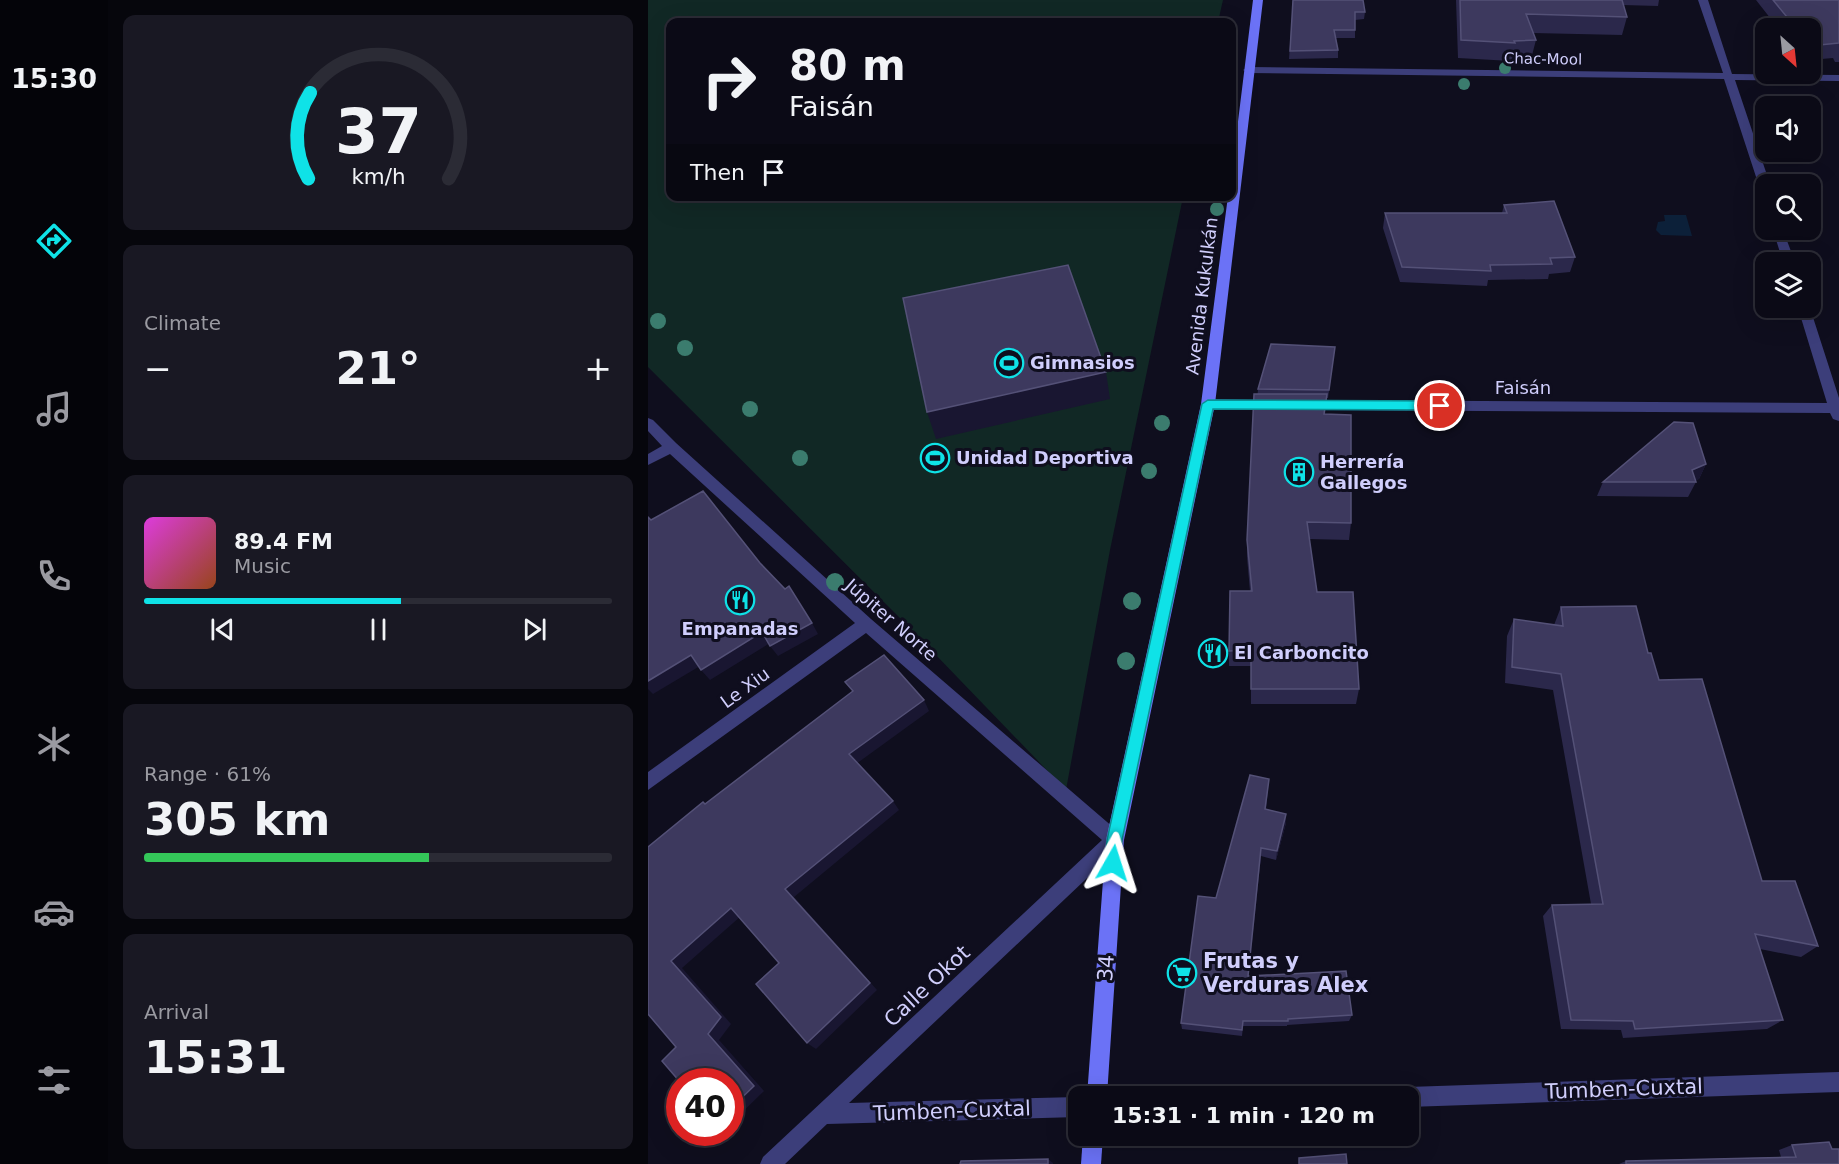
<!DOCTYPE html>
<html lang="en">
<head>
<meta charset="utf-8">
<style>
  :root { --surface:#0b0a16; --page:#191823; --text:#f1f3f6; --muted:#9a9aa1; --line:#2b2b35; --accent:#0fe2e7 }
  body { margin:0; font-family:"DejaVu Sans",sans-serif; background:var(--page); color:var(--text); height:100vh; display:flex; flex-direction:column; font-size:22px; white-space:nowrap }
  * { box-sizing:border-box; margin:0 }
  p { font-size:20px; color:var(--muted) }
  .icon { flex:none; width:33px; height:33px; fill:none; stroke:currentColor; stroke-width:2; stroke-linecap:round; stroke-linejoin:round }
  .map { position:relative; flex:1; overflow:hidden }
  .sheet { display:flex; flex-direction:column; gap:15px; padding:15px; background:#06060c; width:540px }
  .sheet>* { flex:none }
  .hud { position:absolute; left:18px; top:18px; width:570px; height:183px; border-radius:12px; box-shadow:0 6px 24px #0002,0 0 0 2px var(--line); background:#0b0a16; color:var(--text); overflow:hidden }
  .needle { width:39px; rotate:153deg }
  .fabs { position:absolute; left:1107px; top:18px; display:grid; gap:12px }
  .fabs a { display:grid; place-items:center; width:66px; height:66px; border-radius:12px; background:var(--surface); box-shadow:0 6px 24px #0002,0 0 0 2px var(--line); font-size:30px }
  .speed { position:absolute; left:18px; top:1068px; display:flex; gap:12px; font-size:30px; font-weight:700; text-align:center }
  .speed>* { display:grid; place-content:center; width:78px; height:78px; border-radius:50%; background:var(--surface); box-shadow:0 6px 24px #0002,0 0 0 2px var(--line); line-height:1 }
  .speed .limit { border:9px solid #d22; background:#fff; color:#111 }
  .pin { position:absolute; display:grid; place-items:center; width:51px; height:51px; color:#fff; margin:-26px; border:3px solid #fff; border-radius:50%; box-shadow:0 2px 6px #0007 }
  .me { position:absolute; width:66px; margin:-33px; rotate:6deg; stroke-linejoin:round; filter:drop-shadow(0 0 4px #0008) }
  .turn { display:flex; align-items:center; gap:21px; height:126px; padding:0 24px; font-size:27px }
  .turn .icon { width:78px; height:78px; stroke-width:2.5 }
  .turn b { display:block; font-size:42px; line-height:51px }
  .then { display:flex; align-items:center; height:57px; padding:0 24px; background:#0003; gap:12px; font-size:22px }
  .big { font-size:45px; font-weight:600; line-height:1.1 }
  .sheet .widget { flex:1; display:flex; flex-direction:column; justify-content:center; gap:9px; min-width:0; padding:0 21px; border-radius:12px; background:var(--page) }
  .sheet .dial { align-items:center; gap:0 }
  .dial svg { height:156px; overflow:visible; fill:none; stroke:var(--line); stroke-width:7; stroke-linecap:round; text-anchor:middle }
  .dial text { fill:var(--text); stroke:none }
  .song { display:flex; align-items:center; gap:18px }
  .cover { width:72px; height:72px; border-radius:9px; background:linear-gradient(135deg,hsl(300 70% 55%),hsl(20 70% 35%)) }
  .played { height:6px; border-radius:3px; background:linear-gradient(90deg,var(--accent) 55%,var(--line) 55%) }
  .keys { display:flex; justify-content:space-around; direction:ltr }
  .heat { display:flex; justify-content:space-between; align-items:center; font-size:33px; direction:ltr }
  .charge { height:9px; border-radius:4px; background:linear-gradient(90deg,#34c759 61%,var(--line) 0) }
  .trip { position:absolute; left:420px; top:1086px; width:351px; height:60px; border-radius:12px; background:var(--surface); box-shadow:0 6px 24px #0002,0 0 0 2px var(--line); font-weight:600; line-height:60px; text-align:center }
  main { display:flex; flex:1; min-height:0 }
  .menu { display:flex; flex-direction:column; width:108px; justify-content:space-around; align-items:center; background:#040409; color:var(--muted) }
  .menu .icon { width:42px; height:42px }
  .menu .active { color:var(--accent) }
  .menu b { font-size:27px; color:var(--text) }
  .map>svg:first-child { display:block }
</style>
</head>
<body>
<main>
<nav class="menu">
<b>15:30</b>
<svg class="icon active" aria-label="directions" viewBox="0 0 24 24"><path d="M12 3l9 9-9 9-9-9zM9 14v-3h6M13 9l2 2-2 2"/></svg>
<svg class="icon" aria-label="music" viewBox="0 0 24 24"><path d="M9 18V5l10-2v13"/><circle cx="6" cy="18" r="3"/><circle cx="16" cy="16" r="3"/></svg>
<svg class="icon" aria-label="phone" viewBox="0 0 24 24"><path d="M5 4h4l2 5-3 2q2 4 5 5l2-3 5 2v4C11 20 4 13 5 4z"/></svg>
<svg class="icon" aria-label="climate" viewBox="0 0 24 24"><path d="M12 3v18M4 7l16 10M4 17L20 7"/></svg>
<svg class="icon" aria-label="car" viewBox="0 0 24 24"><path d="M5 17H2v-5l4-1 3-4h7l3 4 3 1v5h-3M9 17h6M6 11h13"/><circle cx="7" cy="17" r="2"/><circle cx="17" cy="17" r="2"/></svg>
<svg class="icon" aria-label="filters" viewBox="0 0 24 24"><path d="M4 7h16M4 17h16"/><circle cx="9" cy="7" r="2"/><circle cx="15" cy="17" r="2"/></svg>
</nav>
<section class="sheet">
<div class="widget dial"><svg viewBox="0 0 100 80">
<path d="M14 69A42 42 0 1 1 86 69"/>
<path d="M14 69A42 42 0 0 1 15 25" stroke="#0fe2e7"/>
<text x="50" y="56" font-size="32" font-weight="700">37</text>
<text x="50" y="72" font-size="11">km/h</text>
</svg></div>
<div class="widget"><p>Climate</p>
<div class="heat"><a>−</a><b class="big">21°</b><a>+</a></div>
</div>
<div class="widget">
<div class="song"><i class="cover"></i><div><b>89.4 FM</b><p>Music</p></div></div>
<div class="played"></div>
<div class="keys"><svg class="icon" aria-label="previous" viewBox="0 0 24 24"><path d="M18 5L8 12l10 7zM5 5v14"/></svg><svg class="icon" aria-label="pause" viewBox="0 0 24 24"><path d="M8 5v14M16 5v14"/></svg><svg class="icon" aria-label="next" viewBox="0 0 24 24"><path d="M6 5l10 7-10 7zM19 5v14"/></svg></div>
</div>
<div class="widget"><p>Range · 61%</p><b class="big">305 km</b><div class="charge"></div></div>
<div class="widget"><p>Arrival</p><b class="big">15:31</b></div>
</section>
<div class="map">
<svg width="1191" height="1164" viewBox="0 0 1191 1164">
  <rect width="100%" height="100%" fill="#0f0e1e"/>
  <polygon fill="#112825" points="0,0 575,0 570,22 22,22 22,196 535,197 462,550 418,790 259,625 0,367"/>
  <polygon fill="#0c2039" points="1016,215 1038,215 1044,236 1013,235 1008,230 1010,222 1017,221"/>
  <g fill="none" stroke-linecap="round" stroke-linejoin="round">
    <g fill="#3c3e7a" fill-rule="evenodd">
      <polygon points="1050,0 1060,0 1084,74 1191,75 1191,81 1087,80 1122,184 1118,184 1118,192 1112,189 1076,79 600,73 595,70 600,67 1075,73"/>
      <polygon points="1125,230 1135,230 1147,262 1135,262"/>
      <polygon points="1150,308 1162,308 1191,398 1191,421 1185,419 1182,413 660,410 653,405 660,400 1179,403"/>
      <polygon points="560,399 624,400 631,405 624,410 560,409 553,404"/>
      <polygon points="0,418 5,420 28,443 223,619 473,834 476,840 473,846 201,1103 430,1097 430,1117 179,1124 137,1164 112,1164 115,1157 454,840 218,633 0,790 0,772 207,623 22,454 0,465 0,454 14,446 0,431"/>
      <polygon points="1191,1072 1191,1092 760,1107 760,1096 750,1096 753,1090 760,1087"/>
    </g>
    <g fill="#6b72f6" fill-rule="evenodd">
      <polygon points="605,0 615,0 567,404 476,840 459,1096 439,1096 458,840 553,404 580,196 584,196 584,170"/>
      <polygon points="435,1136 455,1136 453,1164 433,1164"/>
    </g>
  </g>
  <g fill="#3b7c6e">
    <circle cx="857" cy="68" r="6"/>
    <circle cx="816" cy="84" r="6"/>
    <circle cx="569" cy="209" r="7"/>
    <circle cx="10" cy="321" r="8"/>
    <circle cx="37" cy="348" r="8"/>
    <circle cx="102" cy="409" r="8"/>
    <circle cx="514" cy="423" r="8"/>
    <circle cx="152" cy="458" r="8"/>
    <circle cx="501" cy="471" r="8"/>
    <circle cx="187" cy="582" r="9"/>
    <circle cx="484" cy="601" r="9"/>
    <circle cx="478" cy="661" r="9"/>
  </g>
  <g fill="#2b284b">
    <polygon points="645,0 717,12 716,19 707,20 707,38 688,38 690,50 690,58 641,59"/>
    <polygon points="808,0 1011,0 1010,6 975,5 979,17 974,35 885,33 888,40 883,59 863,59 863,61 810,58"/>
    <polygon points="1108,0 1191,0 1191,62 1187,62 1185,58 1162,60 1162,28 1130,28"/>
    <polygon points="856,205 927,257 922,272 901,274 900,279 840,280 839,286 752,282 735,228 737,213 854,213"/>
    <polygon points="687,347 680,398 679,398 677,414 703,523 701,540 661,539 669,592 711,689 708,704 603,704 603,666 581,666 581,651 602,591 599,557 599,540 610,389"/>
    <polygon points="1058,464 1051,479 1047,480 1048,482 1040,497 949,496 955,482"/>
    <polygon points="913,607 1000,653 1011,680 1114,881 1170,946 1153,957 1112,949 1135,1020 1119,1029 975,1038 973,1030 913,1029 895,916 904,905 943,904 905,690 857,683 859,636 866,619 906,625"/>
    <polygon points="621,779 618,809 638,814 638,823 628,860 613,856 600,976 704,1015 701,1021 639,1025 639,1026 595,1026 594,1036 534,1029 533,1023"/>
    <polygon points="1144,1145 1184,1149 1191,1164 971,1164 978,1161 1133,1157 1131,1150"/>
  </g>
  <g fill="#191631">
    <polygon points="458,372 462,399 288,439 279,412"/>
    <polygon points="1058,464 1051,479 1041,482 1044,470"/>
    <polygon points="164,623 170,634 130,656 122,646"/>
    <polygon points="114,632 122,643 62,680 53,670"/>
    <polygon points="43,655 52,666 5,694 0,689 0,681"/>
    <polygon points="276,700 281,711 208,764 201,754"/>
    <polygon points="245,801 251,810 146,897 229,990 168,1049 159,1043 137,889"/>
    <polygon points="638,814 638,823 628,860 629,851"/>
    <polygon points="613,848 613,856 600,983 600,976"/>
    <polygon points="83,908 93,916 34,968 83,1024 71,1040 116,1091 82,1124 82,1109 60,1034 23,961"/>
    <polygon points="400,1159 405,1163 405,1164 400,1164"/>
  </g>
  <g fill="#3d395e" stroke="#545177" stroke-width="1.5">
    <polygon points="645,0 715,0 717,12 707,12 707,30 686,30 690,50 642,51"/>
    <polygon points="812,0 974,0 979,17 878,14 888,40 866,41 867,43 813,40"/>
    <polygon points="1125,0 1191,0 1191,43 1162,46 1162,28 1148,28"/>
    <polygon points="906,201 927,257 902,258 904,264 842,265 843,271 754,267 737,213 859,213 856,205"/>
    <polygon points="420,265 458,372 279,412 255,298"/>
    <polygon points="623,344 687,347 681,390 610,389"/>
    <polygon points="606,394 679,394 676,414 703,415 703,523 659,522 669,592 705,592 711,689 603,689 603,650 581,651 582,591 604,591 599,540"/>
    <polygon points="1026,422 1045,423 1058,464 1044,470 1048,482 955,482"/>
    <polygon points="55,491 112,563 137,589 141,586 164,623 122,646 114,632 53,670 43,655 0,681 0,517 3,520"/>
    <polygon points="988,606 1000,653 1003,653 1011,680 1054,679 1114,881 1147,881 1170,946 1107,934 1135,1020 987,1029 985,1021 923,1020 904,905 955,904 913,674 864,667 866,619 915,626 913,607"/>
    <polygon points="236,655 276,700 201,754 245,801 137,889 222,983 159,1043 108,984 131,963 83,908 23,961 73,1017 60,1034 106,1086 82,1109 82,1082 32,1082 14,1061 28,1047 0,1014 0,847 55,802 57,804 205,691 197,682"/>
    <polygon points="602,775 621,779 617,809 638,814 629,851 613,848 600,976 698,971 704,1015 640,1019 640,1021 595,1021 594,1030 533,1023 550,896 568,898"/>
    <polygon points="1181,1142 1184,1149 1191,1149 1191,1164 978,1164 978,1161 1148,1157 1144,1145"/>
    <polygon points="698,1154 699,1164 651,1164 651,1158"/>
    <polygon points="400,1159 400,1164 312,1164 313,1161"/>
  </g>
  <polygon fill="#0fe2e7" stroke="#0a9396" stroke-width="1.5" points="560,400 792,401 798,406 792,410 565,409 474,840 471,869 465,871 459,869 457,863 459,840 554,404"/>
  <defs>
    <g id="stadium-ring" transform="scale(1.5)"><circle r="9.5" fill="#0f0e1e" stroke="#0fe2e7" stroke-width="1.5"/><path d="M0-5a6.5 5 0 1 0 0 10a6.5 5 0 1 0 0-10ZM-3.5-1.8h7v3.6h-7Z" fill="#0fe2e7"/></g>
    <g id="building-ring" transform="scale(1.5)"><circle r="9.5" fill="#0f0e1e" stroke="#0fe2e7" stroke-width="1.5"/><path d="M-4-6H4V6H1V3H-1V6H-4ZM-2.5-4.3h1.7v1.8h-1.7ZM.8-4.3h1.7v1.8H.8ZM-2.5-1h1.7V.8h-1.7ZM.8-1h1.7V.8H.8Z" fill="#0fe2e7"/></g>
    <g id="restaurant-ring" transform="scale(1.5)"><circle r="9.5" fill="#0f0e1e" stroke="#0fe2e7" stroke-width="1.5"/><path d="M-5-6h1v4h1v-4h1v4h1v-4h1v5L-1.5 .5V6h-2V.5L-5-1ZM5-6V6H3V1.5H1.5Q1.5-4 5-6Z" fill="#0fe2e7"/></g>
    <g id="supermarket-ring" transform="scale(1.5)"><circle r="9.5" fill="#0f0e1e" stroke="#0fe2e7" stroke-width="1.5"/><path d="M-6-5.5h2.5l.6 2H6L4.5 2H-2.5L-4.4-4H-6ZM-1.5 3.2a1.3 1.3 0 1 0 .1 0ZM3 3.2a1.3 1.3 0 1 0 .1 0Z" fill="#0fe2e7"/></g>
  </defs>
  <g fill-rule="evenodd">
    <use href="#stadium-ring" x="361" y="363"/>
    <use href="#stadium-ring" x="287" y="458"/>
    <use href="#building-ring" x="651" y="472"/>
    <use href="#restaurant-ring" x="92" y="600"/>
    <use href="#restaurant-ring" x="565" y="653"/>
    <use href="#supermarket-ring" x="534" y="973"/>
  </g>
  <g text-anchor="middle" stroke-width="6" stroke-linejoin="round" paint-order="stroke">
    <g font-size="15" fill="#d0cefc" stroke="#0f0e1e">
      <text transform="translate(895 59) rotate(1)" y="5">Chac-Mool</text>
    </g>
    <g font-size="18" fill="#d0cefc" stroke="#0f0e1e">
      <text transform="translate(554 296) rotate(-83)" y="6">Avenida Kukulkán</text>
      <text x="875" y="394">Faisán</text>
      <text transform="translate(243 620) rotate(41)" y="6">Júpiter Norte</text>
      <text transform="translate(97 688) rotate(-36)" y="6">Le Xiu</text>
    </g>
    <g font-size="18" font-weight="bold" fill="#d0cefc" stroke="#0f0e1e" text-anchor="start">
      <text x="382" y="369">Gimnasios</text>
      <text x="308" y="464">Unidad Deportiva</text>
      <text x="672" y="468">Herrería<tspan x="672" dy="21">Gallegos</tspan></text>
      <text x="92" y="635" text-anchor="middle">Empanadas</text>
      <text x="586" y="659">El Carboncito</text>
    </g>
    <g font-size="21" font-weight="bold" fill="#d0cefc" stroke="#0f0e1e" text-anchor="start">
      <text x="555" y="968">Frutas y<tspan x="555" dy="24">Verduras Alex</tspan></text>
    </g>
    <g font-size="21" fill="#d0cefc" stroke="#0f0e1e">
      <text transform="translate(458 968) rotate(-86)" y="7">34</text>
      <text transform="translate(279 986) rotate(-43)" y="7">Calle Okot</text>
      <text transform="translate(976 1089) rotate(-2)" y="7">Tumben-Cuxtal</text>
      <text transform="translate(304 1111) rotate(-2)" y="7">Tumben-Cuxtal</text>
    </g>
  </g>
</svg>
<div class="fabs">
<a><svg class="needle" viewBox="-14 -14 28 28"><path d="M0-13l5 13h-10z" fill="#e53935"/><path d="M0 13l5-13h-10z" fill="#9a9aa1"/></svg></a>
<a><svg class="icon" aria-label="sound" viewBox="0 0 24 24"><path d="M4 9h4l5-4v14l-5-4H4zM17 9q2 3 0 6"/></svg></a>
<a><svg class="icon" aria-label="search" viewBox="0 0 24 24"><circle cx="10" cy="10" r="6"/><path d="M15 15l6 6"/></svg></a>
<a><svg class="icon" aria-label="layers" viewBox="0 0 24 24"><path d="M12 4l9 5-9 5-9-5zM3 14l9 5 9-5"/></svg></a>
</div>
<div class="speed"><div class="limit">40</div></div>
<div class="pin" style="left:792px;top:406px;background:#d93025"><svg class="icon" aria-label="arrive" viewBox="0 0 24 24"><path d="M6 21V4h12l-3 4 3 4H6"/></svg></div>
<svg class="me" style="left:465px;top:863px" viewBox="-20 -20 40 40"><path d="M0-17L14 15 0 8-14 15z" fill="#0fe2e7" stroke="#fff" stroke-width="4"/></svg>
<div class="trip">15:31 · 1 min · 120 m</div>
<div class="hud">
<div class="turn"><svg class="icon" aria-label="right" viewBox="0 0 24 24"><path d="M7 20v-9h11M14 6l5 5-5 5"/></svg><div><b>80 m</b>Faisán</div></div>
<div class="then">Then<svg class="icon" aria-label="arrive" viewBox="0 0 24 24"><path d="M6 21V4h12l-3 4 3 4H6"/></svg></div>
</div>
</div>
</main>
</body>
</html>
